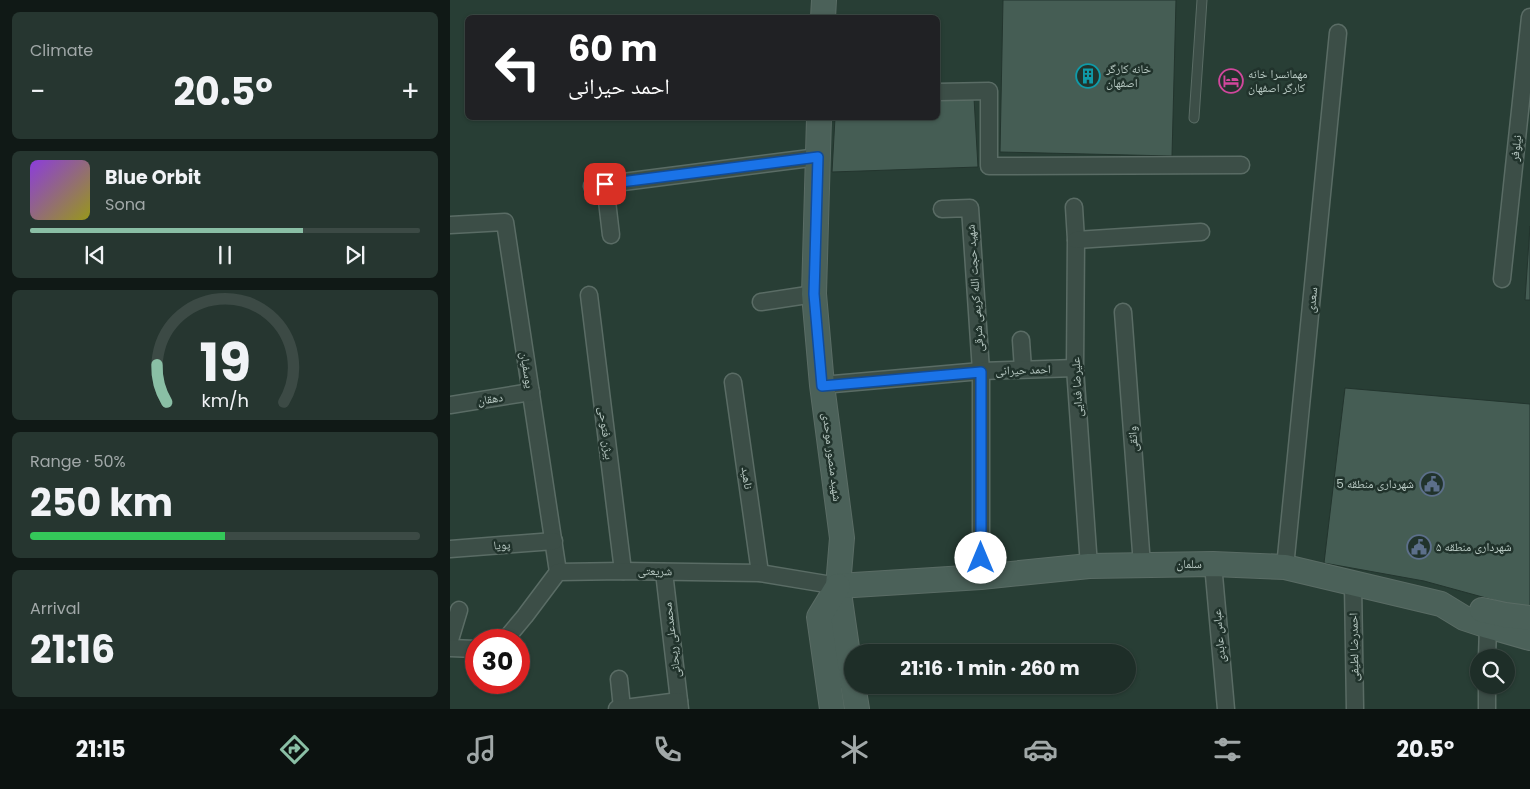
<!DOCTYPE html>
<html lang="en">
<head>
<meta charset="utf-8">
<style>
  :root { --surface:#1e2e28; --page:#263630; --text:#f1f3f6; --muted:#a1a8a8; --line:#3c4a45; --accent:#8abfa5 }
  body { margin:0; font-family:Poppins,"Noto Naskh Arabic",sans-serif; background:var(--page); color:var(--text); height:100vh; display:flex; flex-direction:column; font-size:19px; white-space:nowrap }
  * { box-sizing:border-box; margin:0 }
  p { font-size:16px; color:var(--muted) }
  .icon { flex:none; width:28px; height:28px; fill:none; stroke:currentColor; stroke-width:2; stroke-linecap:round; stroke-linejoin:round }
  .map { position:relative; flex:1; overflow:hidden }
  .panel { display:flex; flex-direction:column; gap:12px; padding:12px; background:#101916; width:450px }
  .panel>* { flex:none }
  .guide { position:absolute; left:15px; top:15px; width:475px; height:105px; border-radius:8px; box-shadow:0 1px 4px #0004,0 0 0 1px var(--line); background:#202124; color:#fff; overflow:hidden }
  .buttons { position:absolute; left:1020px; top:649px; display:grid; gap:10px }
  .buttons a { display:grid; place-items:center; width:45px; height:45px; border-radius:50%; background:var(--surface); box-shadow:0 1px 4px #0004,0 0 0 1px var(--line); font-size:25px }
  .speed { position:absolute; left:15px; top:629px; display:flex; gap:10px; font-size:25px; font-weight:700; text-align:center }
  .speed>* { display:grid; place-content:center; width:65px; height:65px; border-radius:50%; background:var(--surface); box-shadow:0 1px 4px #0004,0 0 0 1px var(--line); line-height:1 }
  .speed .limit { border:8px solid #d22; background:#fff; color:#111 }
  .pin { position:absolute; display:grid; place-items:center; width:42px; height:42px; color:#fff; margin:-21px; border-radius:10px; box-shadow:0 2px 8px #0006 }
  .me { position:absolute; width:55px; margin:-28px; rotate:0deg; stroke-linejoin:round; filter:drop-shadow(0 0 4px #0008) }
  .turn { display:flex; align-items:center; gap:18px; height:105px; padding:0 20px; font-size:22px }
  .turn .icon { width:65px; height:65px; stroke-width:2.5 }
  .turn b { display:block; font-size:35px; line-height:42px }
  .big { font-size:38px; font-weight:700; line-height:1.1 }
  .panel .card { flex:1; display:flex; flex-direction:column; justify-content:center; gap:8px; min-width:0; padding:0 18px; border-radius:8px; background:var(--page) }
  .panel .dial { align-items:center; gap:0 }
  .dial svg { height:130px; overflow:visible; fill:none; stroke:var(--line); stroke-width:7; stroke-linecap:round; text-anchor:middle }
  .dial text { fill:var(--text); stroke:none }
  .song { display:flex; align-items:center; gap:15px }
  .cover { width:60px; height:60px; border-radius:8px; background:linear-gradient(135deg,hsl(270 70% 55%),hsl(60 70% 35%)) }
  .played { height:5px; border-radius:2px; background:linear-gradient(90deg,var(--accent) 70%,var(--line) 70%) }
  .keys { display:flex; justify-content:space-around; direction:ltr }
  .heat { display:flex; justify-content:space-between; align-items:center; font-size:28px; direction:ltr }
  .charge { height:8px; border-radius:4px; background:linear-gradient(90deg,#34c759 50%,var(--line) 0) }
  .trip { position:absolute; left:394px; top:644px; width:292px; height:50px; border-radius:25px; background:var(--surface); box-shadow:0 1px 4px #0004,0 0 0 1px var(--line); font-weight:700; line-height:50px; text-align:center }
  .dock { display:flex; height:80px; justify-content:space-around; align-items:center; background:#0c1210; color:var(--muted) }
  .dock .icon { width:35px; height:35px }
  .dock .current { color:var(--accent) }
  .dock b { font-size:22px; color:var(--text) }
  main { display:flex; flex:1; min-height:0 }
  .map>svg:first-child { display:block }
</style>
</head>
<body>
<main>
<section class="panel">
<div class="card"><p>Climate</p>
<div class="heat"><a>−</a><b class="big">20.5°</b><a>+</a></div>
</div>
<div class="card">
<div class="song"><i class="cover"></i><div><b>Blue Orbit</b><p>Sona</p></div></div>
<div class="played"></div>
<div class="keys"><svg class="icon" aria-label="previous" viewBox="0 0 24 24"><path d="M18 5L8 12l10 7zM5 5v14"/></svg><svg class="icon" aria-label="pause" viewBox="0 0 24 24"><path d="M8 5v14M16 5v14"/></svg><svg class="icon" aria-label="next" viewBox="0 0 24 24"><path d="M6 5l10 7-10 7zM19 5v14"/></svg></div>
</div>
<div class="card dial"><svg viewBox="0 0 100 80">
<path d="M14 69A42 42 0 1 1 86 69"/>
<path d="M14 69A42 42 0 0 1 8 46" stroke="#8abfa5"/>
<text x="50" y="56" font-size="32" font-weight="700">19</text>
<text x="50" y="72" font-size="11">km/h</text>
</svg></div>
<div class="card"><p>Range · 50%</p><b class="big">250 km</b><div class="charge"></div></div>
<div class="card"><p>Arrival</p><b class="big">21:16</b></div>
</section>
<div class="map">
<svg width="1080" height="709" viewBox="0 0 1080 709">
  <rect width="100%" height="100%" fill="#283e35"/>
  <g fill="#455d54" stroke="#23352e">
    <polygon points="553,0 726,0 722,156 550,152"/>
    <polygon points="524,98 528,167 382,172 385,118 488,118 488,100"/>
    <polygon points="1080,226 1080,300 1075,300"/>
    <polygon points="895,388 1080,404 1080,610 974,581 874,563"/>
  </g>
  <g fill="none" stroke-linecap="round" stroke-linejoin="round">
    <g stroke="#5a6c65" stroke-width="11">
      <polyline id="lane" points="744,118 752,0"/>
    </g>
    <g stroke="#5a6c65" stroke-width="19">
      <g id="street">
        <polyline points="488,92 539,91 539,166 791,165"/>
        <polyline points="155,184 161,235"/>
        <polyline points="142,186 368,157"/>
        <polyline points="624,207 626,240 625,368 639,566"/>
        <polyline points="492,209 520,208 531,371 531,577"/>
        <polyline points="0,225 55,222 108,572"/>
        <polyline points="626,240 751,232"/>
        <polyline points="1052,279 1080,17"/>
        <polyline points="139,295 173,571"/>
        <polyline points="311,302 364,294"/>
        <polyline points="673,312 692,565"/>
        <polyline points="571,340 573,369"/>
        <polyline points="283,382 310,573"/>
        <polyline points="372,385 531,371 625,368"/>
        <polyline points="0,405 81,392"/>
        <polyline points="0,549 104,541"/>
        <polyline points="763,564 776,709"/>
        <polyline points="835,567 888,33"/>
        <polyline points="214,572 230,709"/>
        <polyline points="903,584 905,709"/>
        <polyline points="0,640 9,610"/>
        <polyline points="55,640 75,616 108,572 173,571 310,573 388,586"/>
        <polyline points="0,648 26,649"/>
        <polyline points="1037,658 1038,626"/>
        <polyline points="169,679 172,708"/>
        <polyline points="167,709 229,701"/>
        <polyline points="1037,709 1037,685"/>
      </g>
    </g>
    <g stroke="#5a6c65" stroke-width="26">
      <g id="secondary">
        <polyline points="373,18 374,0"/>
        <polyline points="369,118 364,294 372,385 392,538 388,586 402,682"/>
        <polyline points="388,586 531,577 639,566 763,564 835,567 991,604 1014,618 1038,626 1080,638"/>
        <polyline points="1032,610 1055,615 1080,618"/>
        <polyline points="403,685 407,709"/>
        <polyline points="382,709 369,617 388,586"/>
      </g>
    </g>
    <use href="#lane" stroke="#3c4e47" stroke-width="9"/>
    <use href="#street" stroke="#3c4e47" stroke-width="16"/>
    <use href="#secondary" stroke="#4b6159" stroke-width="24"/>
  </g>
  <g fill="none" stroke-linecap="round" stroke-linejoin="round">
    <g stroke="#114b97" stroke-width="12">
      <polyline id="route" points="155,184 368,157 364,294 372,386 531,372 531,558"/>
    </g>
    <use href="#route" stroke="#1a73e8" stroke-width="9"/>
  </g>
  <defs>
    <g id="building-ring" transform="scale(1.25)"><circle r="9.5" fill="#21332c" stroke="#0f9aa8" stroke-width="1.5"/><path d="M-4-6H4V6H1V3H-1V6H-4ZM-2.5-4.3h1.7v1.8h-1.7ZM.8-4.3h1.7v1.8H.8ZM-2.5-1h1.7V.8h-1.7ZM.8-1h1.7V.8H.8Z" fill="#0f9aa8"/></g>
    <g id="hotel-ring" transform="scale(1.25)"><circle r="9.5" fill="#21332c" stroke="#d1479c" stroke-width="1.5"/><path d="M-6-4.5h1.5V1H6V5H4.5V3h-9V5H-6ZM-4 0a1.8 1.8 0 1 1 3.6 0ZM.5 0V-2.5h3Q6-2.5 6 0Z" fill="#d1479c"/></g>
    <g id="civic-ring" transform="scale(1.25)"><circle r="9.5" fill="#21332c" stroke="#5c6f8a" stroke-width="1.5"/><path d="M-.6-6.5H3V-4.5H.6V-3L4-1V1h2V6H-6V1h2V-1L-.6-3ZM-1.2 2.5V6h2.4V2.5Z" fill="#5c6f8a"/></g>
  </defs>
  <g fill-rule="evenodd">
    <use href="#building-ring" x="638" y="76"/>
    <use href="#hotel-ring" x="781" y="81"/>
    <use href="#civic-ring" x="982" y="484"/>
    <use href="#civic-ring" x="969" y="547"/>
  </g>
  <g text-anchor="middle" stroke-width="5" stroke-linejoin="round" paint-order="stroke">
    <g font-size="12" fill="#b8c9c3" stroke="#21332c" text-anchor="start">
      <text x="656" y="73">خانه کارگر<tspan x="656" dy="14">اصفهان</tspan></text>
      <text x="798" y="78">مهمانسرا خانه<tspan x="798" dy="14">کارگر اصفهان</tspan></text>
      <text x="964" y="488" text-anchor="end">شهرداری منطقه 5</text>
      <text x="986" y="551">شهرداری منطقه ۵</text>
    </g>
    <g font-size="12" fill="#b8c9c3" stroke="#21332c">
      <text transform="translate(1066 148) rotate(-84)" y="4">نیلوفر</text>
      <text transform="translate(525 288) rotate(-94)" y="4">شهید حجت الله کریمی شرقی</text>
      <text transform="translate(862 300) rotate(-84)" y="4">سعدی</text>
      <text transform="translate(77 370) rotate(81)" y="4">یوسفیان</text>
      <text transform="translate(573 370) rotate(-2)" y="4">احمد حیرانی</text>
      <text transform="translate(627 387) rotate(-93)" y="4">علیرضا فدایی</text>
      <text transform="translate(40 399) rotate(-9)" y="4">دهقان</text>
      <text transform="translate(156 433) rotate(83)" y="4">بیژن فتوحی</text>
      <text transform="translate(683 439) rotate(-94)" y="4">واثقی</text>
      <text transform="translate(382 457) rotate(83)" y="4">شهید منصور موحدی</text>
      <text transform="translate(297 478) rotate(82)" y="4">ناهید</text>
      <text transform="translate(52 545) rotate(-4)" y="4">پویا</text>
      <text transform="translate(739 564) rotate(-1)" y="4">سلمان</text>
      <text transform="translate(205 571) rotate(1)" y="4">شریعتی</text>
      <text transform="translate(769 636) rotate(-95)" y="4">عباس عابدی</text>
      <text transform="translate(222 640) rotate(-97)" y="4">محمدعلی ریحانی</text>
      <text transform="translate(904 647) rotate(-91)" y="4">احمدرضا لطیفی</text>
    </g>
  </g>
</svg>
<div class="buttons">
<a><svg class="icon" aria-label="search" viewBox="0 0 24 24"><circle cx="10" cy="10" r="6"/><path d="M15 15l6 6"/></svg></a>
</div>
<div class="speed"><div class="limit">30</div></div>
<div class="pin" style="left:155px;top:184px;background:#d93025"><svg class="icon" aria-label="arrive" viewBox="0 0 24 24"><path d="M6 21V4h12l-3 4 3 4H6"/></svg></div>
<svg class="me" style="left:531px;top:558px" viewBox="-20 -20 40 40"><circle r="19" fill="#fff"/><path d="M0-13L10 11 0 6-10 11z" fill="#1a73e8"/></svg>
<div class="trip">21:16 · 1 min · 260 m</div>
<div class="guide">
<div class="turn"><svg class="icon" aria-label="left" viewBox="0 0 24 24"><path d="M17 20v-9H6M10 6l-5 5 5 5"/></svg><div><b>60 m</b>احمد حیرانی</div></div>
</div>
</div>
</main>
<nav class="dock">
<b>21:15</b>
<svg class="icon current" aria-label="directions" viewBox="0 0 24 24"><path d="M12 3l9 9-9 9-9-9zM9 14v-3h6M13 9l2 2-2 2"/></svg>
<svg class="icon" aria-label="music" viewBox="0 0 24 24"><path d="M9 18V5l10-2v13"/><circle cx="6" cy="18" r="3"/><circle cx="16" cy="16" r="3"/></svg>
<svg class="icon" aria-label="phone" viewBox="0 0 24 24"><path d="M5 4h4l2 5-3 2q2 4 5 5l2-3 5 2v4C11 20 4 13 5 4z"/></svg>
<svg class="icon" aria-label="climate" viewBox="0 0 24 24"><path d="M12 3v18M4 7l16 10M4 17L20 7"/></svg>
<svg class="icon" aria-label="car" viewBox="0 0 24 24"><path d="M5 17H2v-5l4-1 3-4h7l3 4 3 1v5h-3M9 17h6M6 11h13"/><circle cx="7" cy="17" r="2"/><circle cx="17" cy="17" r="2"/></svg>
<svg class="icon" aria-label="filters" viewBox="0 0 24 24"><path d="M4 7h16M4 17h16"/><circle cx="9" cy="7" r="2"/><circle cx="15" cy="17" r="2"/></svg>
<b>20.5°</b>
</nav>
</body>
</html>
